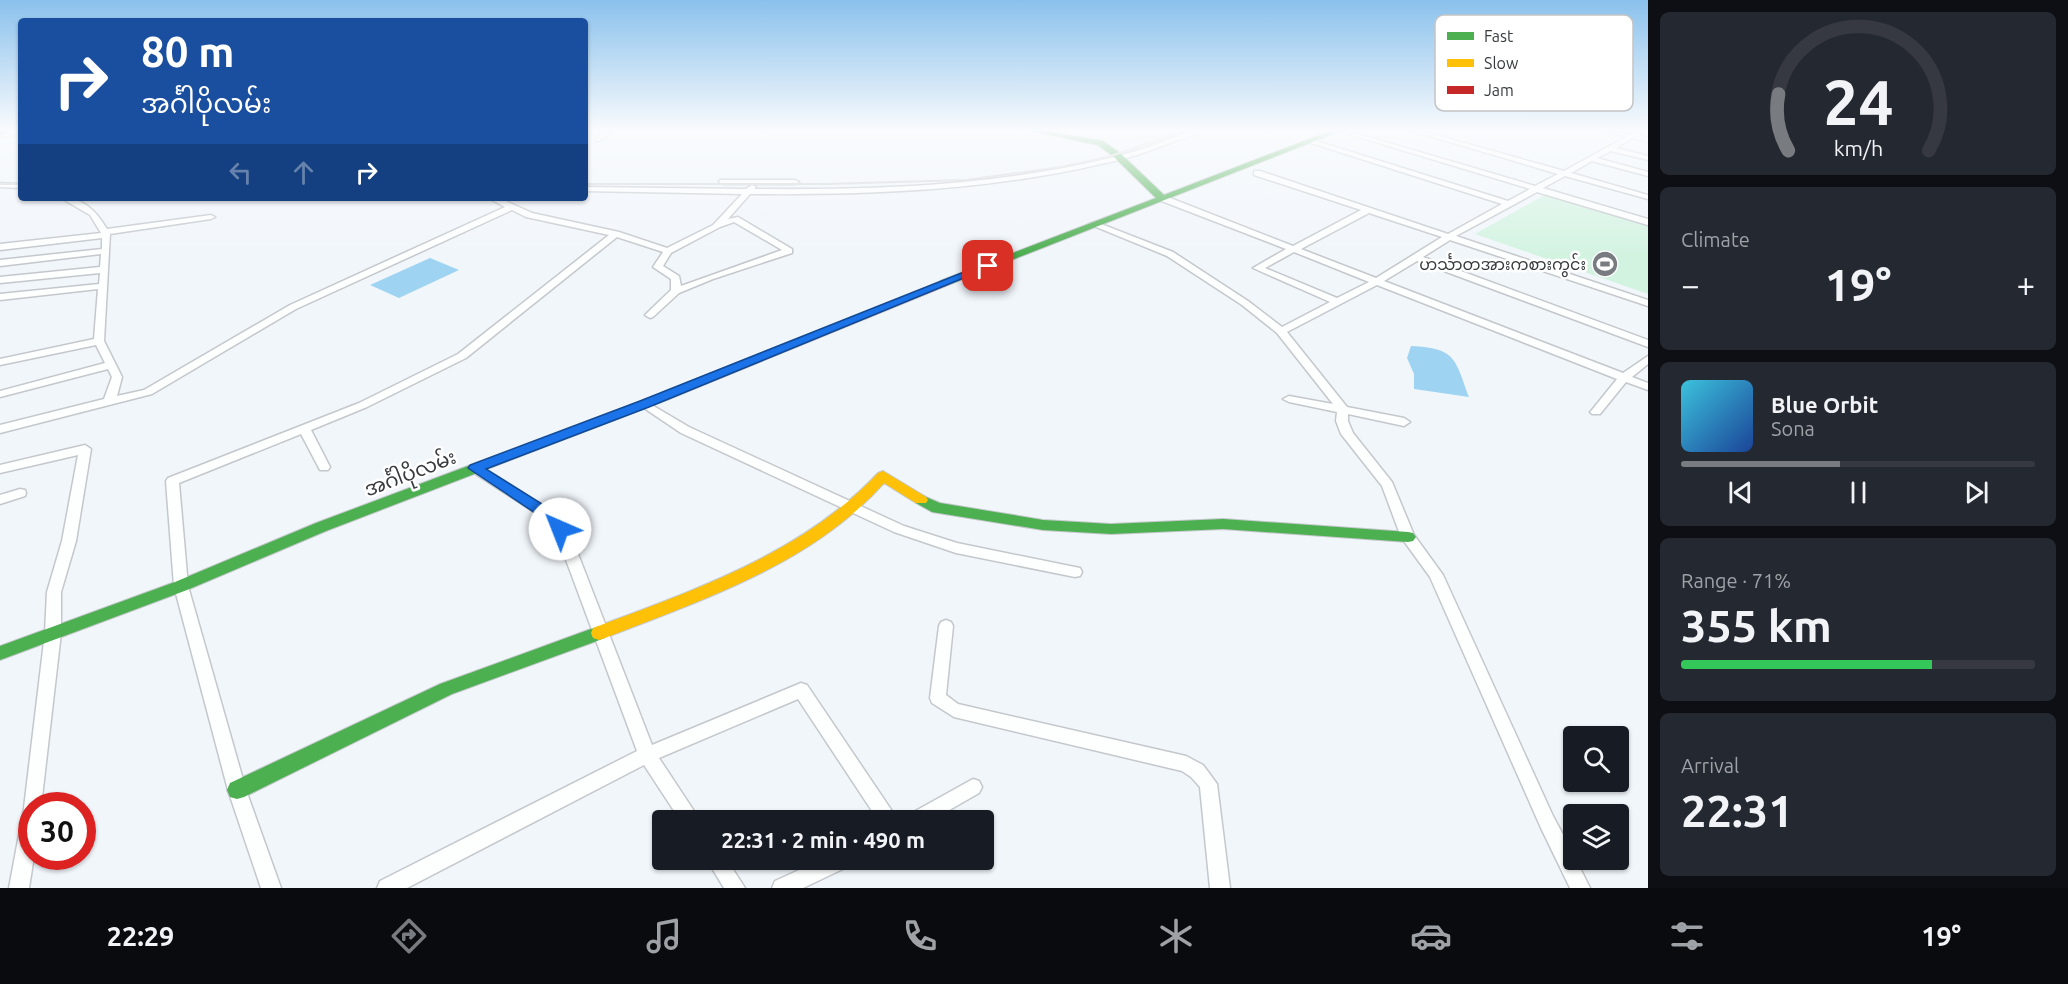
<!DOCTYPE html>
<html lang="en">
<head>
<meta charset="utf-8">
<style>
  :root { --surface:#171b24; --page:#242831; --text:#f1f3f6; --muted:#9ea1a6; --line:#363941; --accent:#787c80 }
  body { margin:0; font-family:Ubuntu,"Noto Sans Myanmar",sans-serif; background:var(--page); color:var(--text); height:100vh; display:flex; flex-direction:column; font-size:22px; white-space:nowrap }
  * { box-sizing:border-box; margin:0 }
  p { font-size:20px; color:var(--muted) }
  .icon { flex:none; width:33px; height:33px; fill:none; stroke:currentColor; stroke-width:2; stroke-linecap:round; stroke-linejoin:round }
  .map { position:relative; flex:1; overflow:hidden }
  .panel { display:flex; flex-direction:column; gap:12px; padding:12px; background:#0d0f14; width:420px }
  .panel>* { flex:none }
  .banner { position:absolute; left:18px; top:18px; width:570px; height:183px; border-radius:6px; box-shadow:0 2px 4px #0004; background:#1a4fa0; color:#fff; overflow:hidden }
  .controls { position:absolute; left:1563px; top:726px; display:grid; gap:12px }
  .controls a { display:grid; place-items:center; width:66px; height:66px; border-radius:6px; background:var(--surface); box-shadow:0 2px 4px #0004; font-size:30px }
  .speed { position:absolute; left:18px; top:792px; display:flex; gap:12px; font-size:30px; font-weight:700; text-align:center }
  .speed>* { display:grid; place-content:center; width:78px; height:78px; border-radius:50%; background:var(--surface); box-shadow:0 2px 4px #0004; line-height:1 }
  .speed .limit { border:9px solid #d22; background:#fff; color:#111 }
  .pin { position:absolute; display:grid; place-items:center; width:51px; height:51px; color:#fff; margin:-26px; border-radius:12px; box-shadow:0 3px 9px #0006 }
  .me { position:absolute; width:66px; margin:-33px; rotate:316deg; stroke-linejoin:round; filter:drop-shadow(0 0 4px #0008) }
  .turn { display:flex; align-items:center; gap:21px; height:126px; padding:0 24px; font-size:27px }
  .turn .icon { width:78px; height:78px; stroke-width:2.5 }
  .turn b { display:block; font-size:42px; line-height:51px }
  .lanes { display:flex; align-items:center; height:57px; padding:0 24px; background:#0003; justify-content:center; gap:30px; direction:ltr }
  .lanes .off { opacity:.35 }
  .big { font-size:45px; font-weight:600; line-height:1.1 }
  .panel .card { flex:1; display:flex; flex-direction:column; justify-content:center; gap:9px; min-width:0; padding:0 21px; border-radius:9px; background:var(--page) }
  .panel .dial { align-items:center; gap:0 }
  .dial svg { height:156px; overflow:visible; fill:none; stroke:var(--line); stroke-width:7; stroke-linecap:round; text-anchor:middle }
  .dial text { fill:var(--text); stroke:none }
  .song { display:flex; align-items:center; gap:18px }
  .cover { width:72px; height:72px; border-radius:9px; background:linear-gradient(135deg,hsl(190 70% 55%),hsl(220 70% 35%)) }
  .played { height:6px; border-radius:3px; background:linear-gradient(90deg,var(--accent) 45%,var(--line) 45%) }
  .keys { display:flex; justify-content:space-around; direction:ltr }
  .heat { display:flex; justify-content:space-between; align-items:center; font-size:33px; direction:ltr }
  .charge { height:9px; border-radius:4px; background:linear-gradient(90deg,#34c759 71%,var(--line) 0) }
  .trip { position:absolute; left:652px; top:810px; width:342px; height:60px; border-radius:6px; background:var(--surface); box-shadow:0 2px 4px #0004; font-weight:600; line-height:60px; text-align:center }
  .menu { display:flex; height:96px; justify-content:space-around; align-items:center; background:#090b0e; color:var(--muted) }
  .menu .icon { width:42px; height:42px }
  .menu .selected { color:var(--accent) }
  .menu b { font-size:27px; color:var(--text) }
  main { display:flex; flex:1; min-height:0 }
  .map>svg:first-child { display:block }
</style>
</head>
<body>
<main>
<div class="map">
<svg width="1648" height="888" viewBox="0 0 1648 888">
  <rect width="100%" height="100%" fill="#f1f6fb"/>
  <polygon fill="#d3f3e1" points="1546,194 1648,225 1648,294 1475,234"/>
  <g fill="#9ed4f2">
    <polygon points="430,258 459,270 399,298 370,285"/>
    <path d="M1411,346C1456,348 1455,359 1469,397L1414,389V374L1407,358Z"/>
  </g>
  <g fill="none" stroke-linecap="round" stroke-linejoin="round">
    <g stroke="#c4c8cc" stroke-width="3">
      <g id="street">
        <polygon points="21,131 21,134 0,137 0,133"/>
        <polygon points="605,131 612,131 600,141 596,141 596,139"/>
        <path d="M1192,131H1200C1193,136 1184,138 1175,141C1151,151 1127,159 1101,164C985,191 868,195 750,194L728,219L738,217L792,249V253L713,279L679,293L653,317L650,318L645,315L647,313L671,290V279L653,267L663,252L617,237L466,358L367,407L311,430L330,467L328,470H320L301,434L179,483L188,586L246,790L281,888H261L228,790L174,586L166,481L168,478L359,403L458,354L609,235L526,217L512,210L296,309L152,394L0,433V425L104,399L112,377L108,369L0,397V391L105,363L96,345L0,365V359L94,339L98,289L0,300V294L99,284L100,273L0,283V277L100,267L101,254L0,266V260L102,249V238L0,250V244L101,233L90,215L61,198C84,198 96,211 107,229L211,215L215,217L211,219L110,234L104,341L122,377L117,396L144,390L290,305L505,207L488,198H499L532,213L619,232L667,248L713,225L742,194L585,191V187L746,189L752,185L756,187L754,189C876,190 999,186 1118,156C1143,150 1168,139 1192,131ZM734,222L782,250L681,286L679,276L663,266L671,253L720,227Z"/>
        <path d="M1339,131H1348L1535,186L1558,174L1413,131H1422L1564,171L1626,137L1609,132L1608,131L1631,134L1637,131H1644L1638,135L1648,138V142L1633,138L1616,148L1648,156V160L1611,151L1597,158L1648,172V176L1592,161L1571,173L1648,195V199L1565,176L1543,188L1648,219V225L1537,192L1456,236L1648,300V306L1450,240L1423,257L1648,340V347L1417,261L1384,281L1623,373L1648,356V364L1632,377L1648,383V390L1626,382L1600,414H1592L1590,412L1592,410L1617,379L1377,285L1287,332L1347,407L1404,418L1410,422L1404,426L1348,414V421L1353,433L1392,482L1414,535L1443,575L1553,816L1574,855V860H1576L1590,888H1570L1541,828L1430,577L1401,537L1382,486L1341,434L1336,421L1337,412L1289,402L1283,399L1289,396L1333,404L1277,333L1242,305L1167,256L1089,224L1096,222L1173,252L1248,301L1282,327L1330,302L1253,268L1286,249L1159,200V196H1165L1293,246L1361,210L1254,175V171H1260L1448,234L1502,204L1308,142V140L1310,139L1508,201L1530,189ZM1369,213L1442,237L1376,278L1301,249ZM1294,252L1369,282L1337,298L1265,268Z"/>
        <polygon points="720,180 795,180 799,182 795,184 723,184 719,182"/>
        <polygon points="0,183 21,184 21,188 0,187"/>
        <polygon points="645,401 689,427 904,526 957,543 1075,567 1080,568 1082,572 1080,576 1075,577 956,553 894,532 681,433 641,406 639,404 641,402"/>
        <polygon points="85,445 91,449 76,541 61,592 61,633 41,806 32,806 32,856 34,856 29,888 9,888 24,808 45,633 47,592 62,541 78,455 0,473 0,465"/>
        <polygon points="475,464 558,515 573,541 652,745 801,683 807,685 894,814 897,820 878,820 798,699 659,758 696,814 699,820 680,820 644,765 407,888 377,888 380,881 637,751 559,541 548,521 471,471 469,468"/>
        <polygon points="20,489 25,490 26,493 25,496 0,504 0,495"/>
        <polygon points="946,620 951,622 953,626 946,695 958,704 1186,756 1203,765 1217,784 1230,888 1210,888 1200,787 1191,777 1182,771 954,717 932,703 930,698 939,626 941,622"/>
        <polygon points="973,779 979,781 982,787 979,793 932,820 907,820 910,814"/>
        <polygon points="707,860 727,860 745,888 724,888"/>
        <polygon points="821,860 849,860 847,867 803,888 772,888 775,881"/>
      </g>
    </g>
    <g stroke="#c4c8cc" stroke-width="2">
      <g id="fast">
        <polygon points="0,131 9,131 0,136"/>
        <polygon points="1031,131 1045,131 1103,141 1120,153 1164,195 1330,131 1340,131 948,285 940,285 940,281 1156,198 1114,157 1098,145"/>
        <polygon points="665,392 671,396 669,399 326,531 187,590 0,660 0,646 175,582 316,523"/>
        <polygon points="921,495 940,503 1043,520 1111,524 1223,519 1408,532 1413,533 1416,537 1413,541 1408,542 1223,529 1111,534 1043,530 932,512 916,503 914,500 916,497"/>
        <polygon points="599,626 605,628 607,633 605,638 452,694 244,797 237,799 230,797 227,790 230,783 440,684"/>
      </g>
    </g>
    <g stroke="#c4c8cc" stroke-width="2">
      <path id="slow" d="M883,471L926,497L928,500L926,503H916L884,483C812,564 704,599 605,638L599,640L593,638L591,633L593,628C694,590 802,554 878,473Z"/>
    </g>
    <g stroke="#c4c8cc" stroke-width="2">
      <polygon id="jam" points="944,280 948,281 948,285 669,399 665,400 659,396 661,393"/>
    </g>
    <use href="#street" fill="#fdfefe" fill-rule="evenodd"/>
    <use href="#fast" fill="#4caf50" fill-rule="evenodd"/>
    <use href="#slow" fill="#ffc107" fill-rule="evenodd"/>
    <use href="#jam" fill="#c62828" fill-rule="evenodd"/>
    <g stroke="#d2d2d4" stroke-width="2">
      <polyline points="0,184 21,184"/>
      <polyline points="585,184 827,184 966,180 1061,167 1108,157 1183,131"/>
    </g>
  </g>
  <linearGradient id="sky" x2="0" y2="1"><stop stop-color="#8ac1ec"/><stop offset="0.51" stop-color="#f9fbfd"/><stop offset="1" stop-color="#f9fbfd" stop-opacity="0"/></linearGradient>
  <rect width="1648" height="255" fill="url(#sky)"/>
  <polygon fill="#1a73e8" stroke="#114b97" stroke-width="1.5" points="984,264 993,266 649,407 486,469 558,514 567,529 565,533 554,533 547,521 468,468 470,465 640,401"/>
  <defs>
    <g id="stadium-disc" transform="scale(1.35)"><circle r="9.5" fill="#787c80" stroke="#fff"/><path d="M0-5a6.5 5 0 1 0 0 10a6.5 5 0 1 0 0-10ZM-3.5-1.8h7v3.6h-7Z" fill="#fff"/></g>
  </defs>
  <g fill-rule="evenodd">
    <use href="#stadium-disc" x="1605" y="264"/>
  </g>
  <g text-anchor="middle" stroke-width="5" stroke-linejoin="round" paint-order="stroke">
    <g font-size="16" fill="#373b3e" stroke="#fff" text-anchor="end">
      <text x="1586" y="270">ဟင်္သာတအားကစားကွင်း</text>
    </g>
    <g font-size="20" fill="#373b3e" stroke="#fff">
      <text transform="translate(410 473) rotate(-21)" y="7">အင်္ဂါပိုလမ်း</text>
    </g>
  </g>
  <rect x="1435" y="15" width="198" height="96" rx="9" fill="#fff" stroke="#c3c4c5" stroke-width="1.5"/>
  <rect x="1447" y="32" width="27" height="8" fill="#4caf50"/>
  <rect x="1447" y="59" width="27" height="8" fill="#ffc107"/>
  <rect x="1447" y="86" width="27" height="8" fill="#c62828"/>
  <g font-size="16" fill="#373b3e">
    <text x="1484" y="42">Fast</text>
    <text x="1484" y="69">Slow</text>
    <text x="1484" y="96">Jam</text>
  </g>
</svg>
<div class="controls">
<a><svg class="icon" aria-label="search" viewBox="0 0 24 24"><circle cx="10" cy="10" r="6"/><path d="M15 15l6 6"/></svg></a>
<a><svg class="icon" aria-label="layers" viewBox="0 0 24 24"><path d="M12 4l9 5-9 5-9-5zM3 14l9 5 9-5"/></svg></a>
</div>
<div class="speed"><div class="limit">30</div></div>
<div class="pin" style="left:988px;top:266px;background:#d93025"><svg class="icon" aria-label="arrive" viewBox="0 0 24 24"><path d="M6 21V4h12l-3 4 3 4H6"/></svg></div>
<svg class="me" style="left:560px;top:529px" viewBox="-20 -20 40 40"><circle r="19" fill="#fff"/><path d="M0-13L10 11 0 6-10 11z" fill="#1a73e8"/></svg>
<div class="trip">22:31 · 2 min · 490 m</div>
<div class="banner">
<div class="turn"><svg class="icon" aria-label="right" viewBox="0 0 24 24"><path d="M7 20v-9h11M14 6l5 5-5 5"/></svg><div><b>80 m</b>အင်္ဂါပိုလမ်း</div></div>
<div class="lanes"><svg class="icon off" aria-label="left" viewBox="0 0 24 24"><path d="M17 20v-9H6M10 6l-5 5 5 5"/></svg><svg class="icon off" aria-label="ahead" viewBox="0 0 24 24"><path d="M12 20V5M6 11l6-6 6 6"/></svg><svg class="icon" aria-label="right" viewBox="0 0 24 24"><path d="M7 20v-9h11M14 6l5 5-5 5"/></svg></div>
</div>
</div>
<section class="panel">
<div class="card dial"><svg viewBox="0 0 100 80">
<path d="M14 69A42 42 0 1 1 86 69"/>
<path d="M14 69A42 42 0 0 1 9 40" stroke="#787c80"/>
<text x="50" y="56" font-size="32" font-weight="700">24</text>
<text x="50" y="72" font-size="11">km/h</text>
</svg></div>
<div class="card"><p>Climate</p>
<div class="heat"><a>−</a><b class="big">19°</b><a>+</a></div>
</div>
<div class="card">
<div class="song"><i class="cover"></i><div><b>Blue Orbit</b><p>Sona</p></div></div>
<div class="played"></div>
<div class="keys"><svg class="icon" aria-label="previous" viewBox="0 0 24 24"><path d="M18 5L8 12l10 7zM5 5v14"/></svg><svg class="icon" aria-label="pause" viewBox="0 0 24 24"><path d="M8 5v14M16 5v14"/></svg><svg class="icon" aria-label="next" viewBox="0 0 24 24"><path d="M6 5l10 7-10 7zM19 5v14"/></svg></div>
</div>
<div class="card"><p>Range · 71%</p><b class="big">355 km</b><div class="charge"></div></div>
<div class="card"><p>Arrival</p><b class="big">22:31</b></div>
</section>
</main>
<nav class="menu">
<b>22:29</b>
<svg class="icon selected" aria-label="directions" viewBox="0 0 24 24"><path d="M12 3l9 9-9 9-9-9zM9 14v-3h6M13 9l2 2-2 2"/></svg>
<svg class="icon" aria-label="music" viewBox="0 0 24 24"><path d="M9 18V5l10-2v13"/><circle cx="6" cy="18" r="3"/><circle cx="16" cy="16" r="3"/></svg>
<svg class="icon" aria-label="phone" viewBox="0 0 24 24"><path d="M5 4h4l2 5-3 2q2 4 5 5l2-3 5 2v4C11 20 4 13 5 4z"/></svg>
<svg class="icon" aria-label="climate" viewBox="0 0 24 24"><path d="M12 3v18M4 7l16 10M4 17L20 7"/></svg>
<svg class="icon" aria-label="car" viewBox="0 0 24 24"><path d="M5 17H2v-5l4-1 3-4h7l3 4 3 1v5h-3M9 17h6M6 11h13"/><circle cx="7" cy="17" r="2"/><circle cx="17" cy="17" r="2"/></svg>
<svg class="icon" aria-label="filters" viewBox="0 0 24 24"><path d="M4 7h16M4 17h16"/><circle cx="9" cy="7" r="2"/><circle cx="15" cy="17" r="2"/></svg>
<b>19°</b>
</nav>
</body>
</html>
